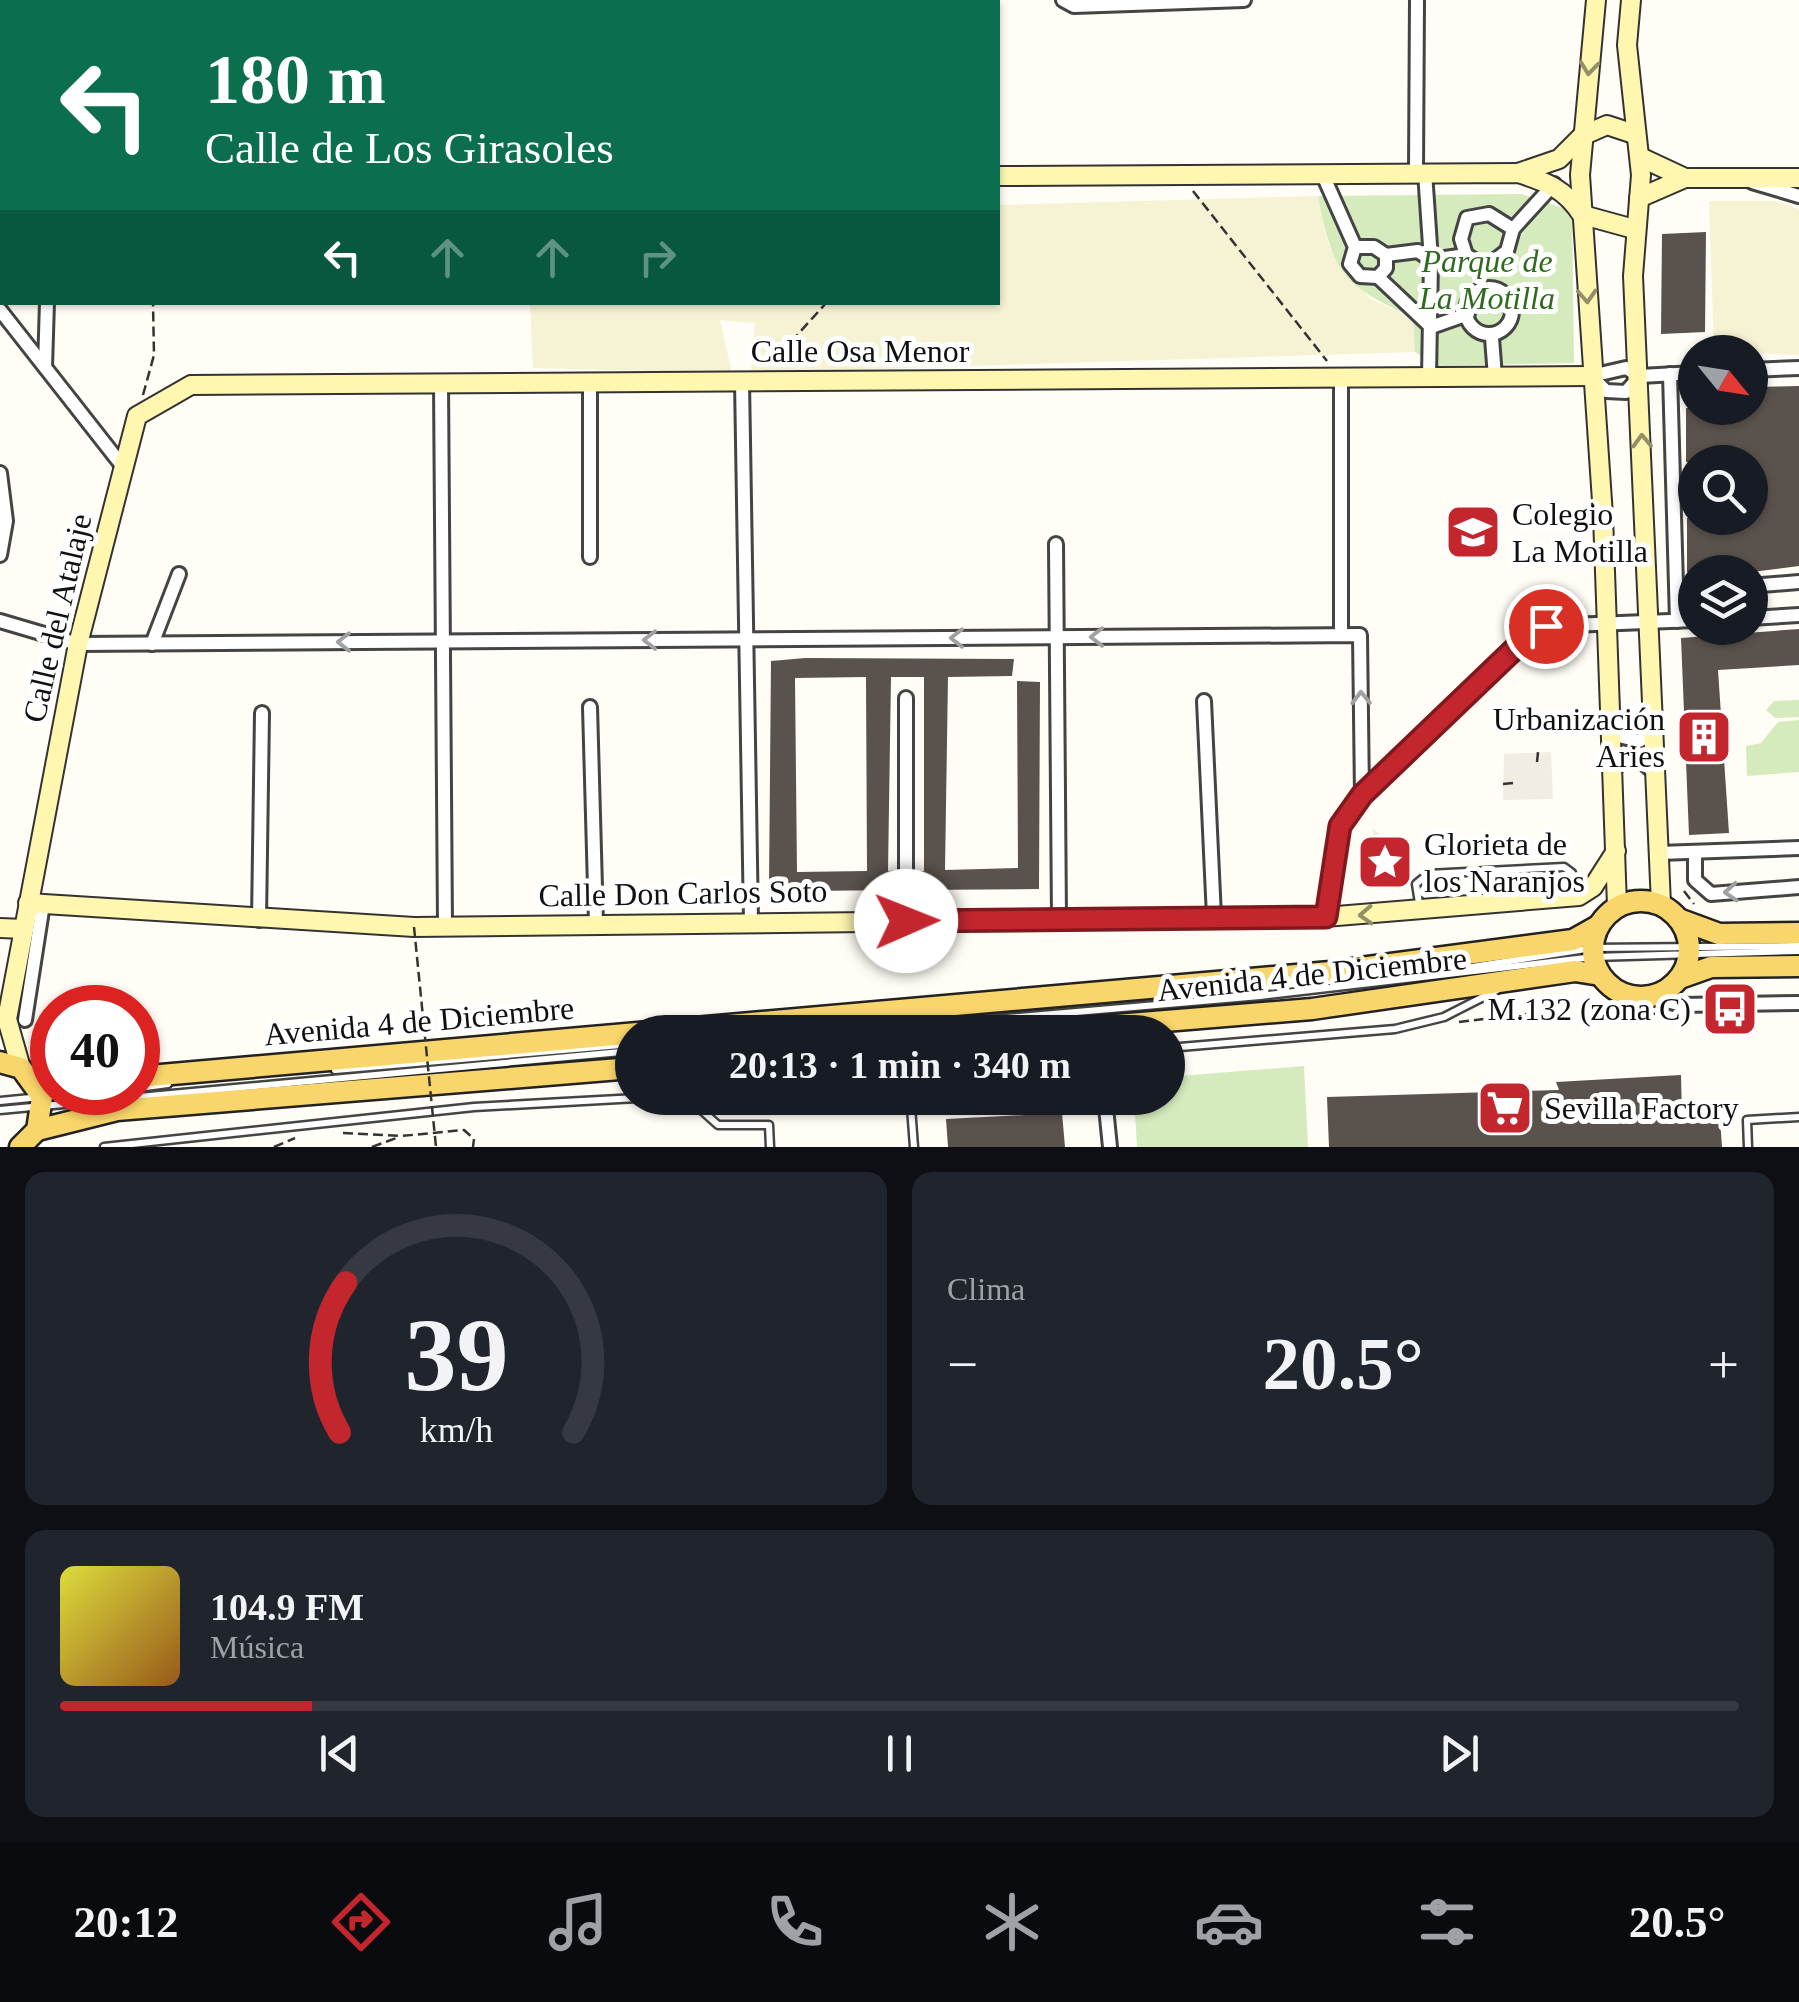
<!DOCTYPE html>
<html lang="es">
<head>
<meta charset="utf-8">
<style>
  :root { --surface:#171b24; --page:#20242c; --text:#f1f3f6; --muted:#9ea1a6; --line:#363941; --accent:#c4262e }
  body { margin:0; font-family:"Times New Roman",serif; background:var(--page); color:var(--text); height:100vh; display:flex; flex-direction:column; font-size:38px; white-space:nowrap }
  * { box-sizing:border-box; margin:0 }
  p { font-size:32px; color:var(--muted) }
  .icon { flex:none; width:55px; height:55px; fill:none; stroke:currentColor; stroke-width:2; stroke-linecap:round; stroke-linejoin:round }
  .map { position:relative; height:1147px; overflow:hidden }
  .sheet { display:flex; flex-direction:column; gap:25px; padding:25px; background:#0d0f14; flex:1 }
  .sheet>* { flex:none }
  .hud { position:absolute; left:0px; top:0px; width:1000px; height:305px; box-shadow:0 2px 8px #0004; background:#0b6e4f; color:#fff; overflow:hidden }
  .needle { width:65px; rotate:120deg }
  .buttons { position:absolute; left:1678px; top:335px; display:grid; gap:20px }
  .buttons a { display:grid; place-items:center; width:90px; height:90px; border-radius:50%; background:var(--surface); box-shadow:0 2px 8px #0004; font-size:50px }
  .speed { position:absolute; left:30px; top:985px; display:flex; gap:20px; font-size:50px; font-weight:700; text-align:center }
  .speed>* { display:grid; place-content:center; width:130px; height:130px; border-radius:50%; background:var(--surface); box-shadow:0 2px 8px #0004; line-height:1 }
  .speed .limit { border:15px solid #d22; background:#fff; color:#111 }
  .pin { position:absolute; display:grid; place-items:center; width:85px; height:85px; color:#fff; margin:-42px; border:5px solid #fff; border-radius:50%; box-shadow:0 2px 10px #0007 }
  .me { position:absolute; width:110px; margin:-55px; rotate:89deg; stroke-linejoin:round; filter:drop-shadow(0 0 8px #0008) }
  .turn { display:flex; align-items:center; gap:35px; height:210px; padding:0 40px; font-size:45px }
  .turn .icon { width:130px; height:130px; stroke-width:2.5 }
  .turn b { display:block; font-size:70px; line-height:85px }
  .lanes { display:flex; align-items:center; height:95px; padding:0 40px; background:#0003; justify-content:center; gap:50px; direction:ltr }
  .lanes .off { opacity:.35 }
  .big { font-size:75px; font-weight:800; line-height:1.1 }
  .sheet .widget { flex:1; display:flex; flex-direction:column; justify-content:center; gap:15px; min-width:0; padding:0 35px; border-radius:20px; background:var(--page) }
  .sheet .dial { align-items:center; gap:0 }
  .dial svg { height:260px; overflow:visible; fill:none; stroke:var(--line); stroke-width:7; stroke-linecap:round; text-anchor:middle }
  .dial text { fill:var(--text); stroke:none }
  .song { display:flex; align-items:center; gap:30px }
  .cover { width:120px; height:120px; border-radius:15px; background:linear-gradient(135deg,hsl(60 70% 55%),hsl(30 70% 35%)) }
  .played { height:10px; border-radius:5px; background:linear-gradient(90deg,var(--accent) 15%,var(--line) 15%) }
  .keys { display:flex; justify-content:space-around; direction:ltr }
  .heat { display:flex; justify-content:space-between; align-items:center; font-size:55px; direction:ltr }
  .sheet .tiles { flex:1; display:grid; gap:25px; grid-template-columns:1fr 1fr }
  .widget:last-child { grid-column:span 2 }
  .trip { position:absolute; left:615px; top:1015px; width:570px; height:100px; border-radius:50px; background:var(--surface); box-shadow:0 2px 8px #0004; font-weight:800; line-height:100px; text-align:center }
  .menu { display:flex; height:160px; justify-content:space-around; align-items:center; background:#090b0e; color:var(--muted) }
  .menu .icon { width:70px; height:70px }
  .menu .current { color:var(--accent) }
  .menu b { font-size:45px; color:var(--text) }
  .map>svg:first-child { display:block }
</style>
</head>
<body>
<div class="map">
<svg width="1799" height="1147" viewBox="0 0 1799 1147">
  <rect width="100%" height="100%" fill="#fffdf5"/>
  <g fill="#f6f3d4">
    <polygon points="1318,196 1328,243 1369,298 1413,319 1415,352 751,373 755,323 720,320 732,373 533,368 530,303 998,302 998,205"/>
    <polygon points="1709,201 1776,201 1799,209 1799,355 1714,352"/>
  </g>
  <g fill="#d5ebbd">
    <path d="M1522,194L1572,211L1574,363L1436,366L1415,352L1413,318C1342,284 1333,274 1318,196Z"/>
    <polygon points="1799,700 1799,717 1775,718 1766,710 1774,701"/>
    <polygon points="1799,720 1799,772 1747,776 1746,746 1761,743 1778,722"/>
    <polygon points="1304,1066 1308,1147 1137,1147 1134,1098 1168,1098 1168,1077"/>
  </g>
  <g fill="#f1ede2">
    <polygon points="1551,752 1553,799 1503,800 1504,754"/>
    <polygon points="1372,828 1400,849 1381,875"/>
  </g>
  <g fill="#5a524d" fill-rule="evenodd">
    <polygon points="1706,232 1705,332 1661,334 1662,234"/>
    <polygon points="1799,386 1799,566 1752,572 1687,572 1687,518 1750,518 1750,462 1686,462 1686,408 1750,408 1750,387"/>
    <polygon points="1799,629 1799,665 1718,670 1729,833 1689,835 1681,638"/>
    <path d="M805,658L1014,659L1012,676L948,677L945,870L1018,868L1017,681L1040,682L1039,889L916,890V871H924V677H891L888,871L896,870V890L809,891L808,883L769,886L771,661ZM866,677L867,871L797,872L795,678Z"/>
    <polygon points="1681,1075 1682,1119 1720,1119 1722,1147 1329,1147 1327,1097 1559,1090 1556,1082"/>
    <polygon points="1062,1113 1065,1147 948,1147 946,1119"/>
  </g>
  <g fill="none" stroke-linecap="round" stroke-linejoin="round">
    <g stroke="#444" stroke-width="11">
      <g id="lane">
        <polyline points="1419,903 1416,884 1428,874 1564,867 1572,873 1578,893"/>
        <polyline points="1178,995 1466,968 1592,948 1799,946"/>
        <polyline points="763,1032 802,1028"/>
        <polyline points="846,1032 1260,996 1594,957 1799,951"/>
        <polyline points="1168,1048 1395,1029 1444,1017 1497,990"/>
        <polyline points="335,1070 632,1044"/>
        <polyline points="138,1088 168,1084"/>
        <polyline points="688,1098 718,1125 769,1125 770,1147"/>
        <polyline points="0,1101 91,1092"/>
        <polyline points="0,1110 632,1051"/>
        <polyline points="104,1147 474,1107 637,1098"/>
        <polyline points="914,1147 911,1107 976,1098"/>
        <polyline points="1748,1147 1747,1120 1799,1117"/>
      </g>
    </g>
    <g stroke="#444" stroke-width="18">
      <g id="street">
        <polyline points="14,0 14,2"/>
        <polyline points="206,0 207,2"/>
        <polyline points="1063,0 1074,6 1244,0"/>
        <polyline points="785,2 785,0"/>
        <polyline points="1416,172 1417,0"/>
        <polyline points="1425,172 1431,260 1429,377"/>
        <polyline points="1323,175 1355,247 1350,264 1360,276 1378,277 1386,268 1386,255 1374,247 1355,247"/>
        <polyline points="1752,182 1799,196"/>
        <polyline points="1386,255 1418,251 1431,260 1466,255 1486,267"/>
        <polyline points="1466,255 1461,239 1467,218 1489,214 1513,229"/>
        <polyline points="1486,267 1507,251 1513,229 1554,184"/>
        <polyline points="1378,277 1431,327"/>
        <circle cx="1489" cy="311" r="23"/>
        <polyline points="0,310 124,468"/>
        <polyline points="1431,327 1468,314"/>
        <polyline points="1492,338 1495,377"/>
        <polyline points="45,367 47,302"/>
        <polygon points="1626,368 1640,376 1626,392 1606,391 1591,376"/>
        <polyline points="1750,370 1799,368"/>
        <polyline points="1670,374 1677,621"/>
        <polyline points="1640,376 1695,373"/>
        <polyline points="742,381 751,922"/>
        <polyline points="590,382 590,557"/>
        <polyline points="441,383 445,926"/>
        <polyline points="0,473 6,521 0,555"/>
        <polyline points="1056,544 1059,919"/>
        <polyline points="1750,586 1799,582"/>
        <polyline points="1750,618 1799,615"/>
        <polyline points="0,621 78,644 1360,635 1362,795"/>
        <polyline points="1341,635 1341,378"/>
        <polyline points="152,644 179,574"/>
        <polyline points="1204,701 1214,917"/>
        <polyline points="590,707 596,924"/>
        <polyline points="1611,734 1639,741 1654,733"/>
        <polyline points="1611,772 1624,760 1642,762 1654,772"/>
        <polyline points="1695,852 1695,880 1711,894 1799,887"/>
        <polyline points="1659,853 1799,848"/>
        <polyline points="1325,917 1339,826 1362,795 1529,635 1546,626 1695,620"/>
        <polyline points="259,920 262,713"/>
        <polyline points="906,921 906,698"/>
        <polyline points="1651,997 1682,1005 1799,1003"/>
        <polyline points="25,1020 43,904"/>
        <polyline points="1105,1098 1110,1147"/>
      </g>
    </g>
    <g stroke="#333" stroke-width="22">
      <g id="secondary">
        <polyline points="772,0 774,2"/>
        <polyline points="1596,0 1580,175 1603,516 1617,906"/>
        <polyline points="1631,0 1627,45 1641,175 1633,276 1661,904"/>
        <polyline points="1640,157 1685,178 1799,178"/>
        <polyline points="1518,173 1559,159 1582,136 1607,125 1634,134"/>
        <path d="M998,176L1518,173C1547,182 1565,189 1582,215"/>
        <polyline points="1639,198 1685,178"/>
        <polyline points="1583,215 1634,229"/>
        <polyline points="28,903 414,927 1325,917 1579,896 1593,887 1616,851"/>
        <polyline points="0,928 24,929"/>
        <polyline points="21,1068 7,1019 78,644 137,416 191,385 1591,376"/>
      </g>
    </g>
    <g stroke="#222" stroke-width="25">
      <g id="primary">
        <circle cx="1641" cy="949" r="48"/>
        <polyline points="1681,920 1719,934 1799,933"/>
        <polyline points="1680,978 1711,967 1799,966"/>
        <polyline points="1031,1032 1312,1009 1575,971 1600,975"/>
        <polyline points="0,1062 21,1068 42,1097 37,1130 20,1147"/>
        <polyline points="138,1077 1330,972 1573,940 1598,926"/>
        <polyline points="37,1130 117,1110 632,1068"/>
      </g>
    </g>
    <g stroke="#333" stroke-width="2.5" stroke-dasharray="10 5" stroke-linecap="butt">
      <polyline points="137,0 138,2"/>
      <polyline points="1193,191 1327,361"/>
      <polyline points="771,364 827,302"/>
      <polyline points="143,395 154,355 153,302"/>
      <polyline points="1537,762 1538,752"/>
      <polyline points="1503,784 1514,783"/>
      <polyline points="1684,891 1694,904"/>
      <polyline points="1532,997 1535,1013"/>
      <polyline points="1459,1022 1603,1005 1655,1014"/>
      <polyline points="35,1053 52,1067"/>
      <polyline points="343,1133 401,1136 464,1130 474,1139 473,1147"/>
      <polyline points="274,1147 295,1138"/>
      <polyline points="372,1147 399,1137"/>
    </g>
    <use href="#lane" stroke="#fff" stroke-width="6"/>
    <use href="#street" stroke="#fff" stroke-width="12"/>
    <use href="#secondary" stroke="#fff6b0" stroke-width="18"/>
    <use href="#primary" stroke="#f9d66b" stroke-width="20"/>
    <polyline stroke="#333" stroke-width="2.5" stroke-dasharray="10 5" stroke-linecap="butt" points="414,927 436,1147"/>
  </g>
  <defs><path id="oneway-chevron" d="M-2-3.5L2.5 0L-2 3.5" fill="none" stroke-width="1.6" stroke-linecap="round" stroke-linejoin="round" transform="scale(2.5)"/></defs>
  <g stroke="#948f68">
    <use href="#oneway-chevron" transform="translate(1589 68) rotate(96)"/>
    <use href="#oneway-chevron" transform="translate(1587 296) rotate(87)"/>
    <use href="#oneway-chevron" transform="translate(1642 441) rotate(-92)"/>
    <use href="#oneway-chevron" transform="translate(1366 915) rotate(177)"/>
  </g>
  <g stroke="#a0a0a0">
    <use href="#oneway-chevron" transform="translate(1097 637) rotate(180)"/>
    <use href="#oneway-chevron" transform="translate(957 638) rotate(180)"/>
    <use href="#oneway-chevron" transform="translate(650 640) rotate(180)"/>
    <use href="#oneway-chevron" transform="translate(344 642) rotate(180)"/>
    <use href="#oneway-chevron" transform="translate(1361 698) rotate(-91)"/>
    <use href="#oneway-chevron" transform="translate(1731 892) rotate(176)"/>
  </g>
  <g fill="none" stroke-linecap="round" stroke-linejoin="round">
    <g stroke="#7f191e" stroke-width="25">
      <polyline id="route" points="906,921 1326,917 1340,826 1362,795 1529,635 1546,626"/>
    </g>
    <use href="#route" stroke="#c4262e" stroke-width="18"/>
  </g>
  <defs>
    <g id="school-square" transform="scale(2.875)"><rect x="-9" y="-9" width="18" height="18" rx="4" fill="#c4262e" stroke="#fff"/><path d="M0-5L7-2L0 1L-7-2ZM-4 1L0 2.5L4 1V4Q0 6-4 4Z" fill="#fff"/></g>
    <g id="building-square" transform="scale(2.875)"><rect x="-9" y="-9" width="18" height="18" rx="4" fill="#c4262e" stroke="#fff"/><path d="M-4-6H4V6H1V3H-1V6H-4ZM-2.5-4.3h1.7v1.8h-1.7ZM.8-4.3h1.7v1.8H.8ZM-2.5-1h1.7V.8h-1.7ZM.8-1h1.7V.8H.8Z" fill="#fff"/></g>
    <g id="sight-square" transform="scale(2.875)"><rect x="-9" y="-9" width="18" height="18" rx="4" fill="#c4262e" stroke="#fff"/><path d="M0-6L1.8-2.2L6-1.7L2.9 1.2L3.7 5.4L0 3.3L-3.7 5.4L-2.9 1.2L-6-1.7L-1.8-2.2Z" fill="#fff"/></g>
    <g id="bus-square" transform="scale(2.875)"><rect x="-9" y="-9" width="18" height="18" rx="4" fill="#c4262e" stroke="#fff"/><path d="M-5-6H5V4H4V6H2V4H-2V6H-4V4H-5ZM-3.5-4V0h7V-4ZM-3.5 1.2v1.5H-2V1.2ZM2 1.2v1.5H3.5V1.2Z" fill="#fff"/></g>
    <g id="supermarket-square" transform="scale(2.875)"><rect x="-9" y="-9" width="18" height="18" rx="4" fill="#c4262e" stroke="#fff"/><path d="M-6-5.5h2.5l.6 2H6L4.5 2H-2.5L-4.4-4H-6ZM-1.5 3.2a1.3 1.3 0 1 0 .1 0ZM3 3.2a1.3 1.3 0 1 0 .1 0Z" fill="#fff"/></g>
  </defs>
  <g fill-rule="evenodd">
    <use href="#school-square" x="1473" y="532"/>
    <use href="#building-square" x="1704" y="737"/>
    <use href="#sight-square" x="1385" y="862"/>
    <use href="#bus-square" x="1730" y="1009"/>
    <use href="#supermarket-square" x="1505" y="1108"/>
  </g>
  <g text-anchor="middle" stroke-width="10" stroke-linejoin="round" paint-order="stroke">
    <g font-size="32" font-style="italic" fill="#2f6b1f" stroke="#fff">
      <text x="1487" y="272">Parque de<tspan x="1487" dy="37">La Motilla</tspan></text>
    </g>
    <g font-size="32" fill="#111" stroke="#fff">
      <text x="860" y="362">Calle Osa Menor</text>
      <text transform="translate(57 618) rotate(-77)" y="11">Calle del Atalaje</text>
      <text transform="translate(683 893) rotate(-1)" y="11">Calle Don Carlos Soto</text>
      <text transform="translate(1312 974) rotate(-6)" y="11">Avenida 4 de Diciembre</text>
      <text transform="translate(419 1021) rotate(-5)" y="11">Avenida 4 de Diciembre</text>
    </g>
    <g font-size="32" fill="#111" stroke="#fff" text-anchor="start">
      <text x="1512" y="525">Colegio<tspan x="1512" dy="37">La Motilla</tspan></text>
      <text x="1665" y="730" text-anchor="end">Urbanización<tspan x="1665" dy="37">Aries</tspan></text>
      <text x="1424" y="855">Glorieta de<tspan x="1424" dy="37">los Naranjos</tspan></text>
      <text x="1691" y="1020" text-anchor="end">M.132 (zona C)</text>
      <text x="1544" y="1119">Sevilla Factory</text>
    </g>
  </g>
</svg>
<div class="buttons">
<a><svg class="needle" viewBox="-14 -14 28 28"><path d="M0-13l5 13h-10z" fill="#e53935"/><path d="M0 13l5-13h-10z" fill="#9ea1a6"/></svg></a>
<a><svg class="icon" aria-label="search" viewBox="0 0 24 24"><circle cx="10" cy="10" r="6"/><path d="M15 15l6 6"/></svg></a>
<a><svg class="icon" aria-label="layers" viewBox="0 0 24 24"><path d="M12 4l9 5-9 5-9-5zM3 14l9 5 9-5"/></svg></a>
</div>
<div class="speed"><div class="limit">40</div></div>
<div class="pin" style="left:1546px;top:626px;background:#d93025"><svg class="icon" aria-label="arrive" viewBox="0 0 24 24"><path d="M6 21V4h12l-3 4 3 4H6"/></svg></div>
<svg class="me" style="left:906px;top:921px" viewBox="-20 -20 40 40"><circle r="19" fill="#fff"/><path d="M0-13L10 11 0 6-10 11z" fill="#c4262e"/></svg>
<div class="trip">20:13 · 1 min · 340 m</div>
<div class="hud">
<div class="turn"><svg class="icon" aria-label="left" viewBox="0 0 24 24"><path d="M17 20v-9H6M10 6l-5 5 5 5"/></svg><div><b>180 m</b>Calle de Los Girasoles</div></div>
<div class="lanes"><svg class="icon" aria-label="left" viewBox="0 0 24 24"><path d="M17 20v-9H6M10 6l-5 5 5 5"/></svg><svg class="icon off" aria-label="ahead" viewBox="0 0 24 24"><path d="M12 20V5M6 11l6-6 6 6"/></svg><svg class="icon off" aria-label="ahead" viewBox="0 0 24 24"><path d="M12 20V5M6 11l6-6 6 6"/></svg><svg class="icon off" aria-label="right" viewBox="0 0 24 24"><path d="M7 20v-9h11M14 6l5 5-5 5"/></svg></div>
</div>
</div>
<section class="sheet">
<div class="tiles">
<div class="widget dial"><svg viewBox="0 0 100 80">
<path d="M14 69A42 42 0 1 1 86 69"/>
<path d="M14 69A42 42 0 0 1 16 23" stroke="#c4262e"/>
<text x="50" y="56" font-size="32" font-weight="700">39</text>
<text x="50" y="72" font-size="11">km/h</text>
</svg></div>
<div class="widget"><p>Clima</p>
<div class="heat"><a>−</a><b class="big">20.5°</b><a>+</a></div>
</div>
<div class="widget">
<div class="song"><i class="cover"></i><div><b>104.9 FM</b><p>Música</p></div></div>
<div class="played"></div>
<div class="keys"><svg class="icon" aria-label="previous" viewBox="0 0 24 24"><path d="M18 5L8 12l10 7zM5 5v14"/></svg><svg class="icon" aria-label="pause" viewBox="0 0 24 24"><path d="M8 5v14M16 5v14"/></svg><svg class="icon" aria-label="next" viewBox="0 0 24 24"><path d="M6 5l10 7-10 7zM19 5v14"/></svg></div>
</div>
</div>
</section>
<nav class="menu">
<b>20:12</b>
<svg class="icon current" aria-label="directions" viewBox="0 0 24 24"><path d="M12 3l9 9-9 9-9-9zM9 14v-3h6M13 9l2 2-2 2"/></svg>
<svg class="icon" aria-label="music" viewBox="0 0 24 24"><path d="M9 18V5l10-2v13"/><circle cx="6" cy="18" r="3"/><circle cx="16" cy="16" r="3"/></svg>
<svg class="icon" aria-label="phone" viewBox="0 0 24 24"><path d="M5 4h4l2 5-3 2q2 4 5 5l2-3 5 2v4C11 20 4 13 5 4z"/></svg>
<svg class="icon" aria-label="climate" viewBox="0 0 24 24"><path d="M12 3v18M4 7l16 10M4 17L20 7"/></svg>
<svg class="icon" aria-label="car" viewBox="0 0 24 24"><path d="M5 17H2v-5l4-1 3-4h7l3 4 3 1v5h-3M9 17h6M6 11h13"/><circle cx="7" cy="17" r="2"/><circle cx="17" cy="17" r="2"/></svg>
<svg class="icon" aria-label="filters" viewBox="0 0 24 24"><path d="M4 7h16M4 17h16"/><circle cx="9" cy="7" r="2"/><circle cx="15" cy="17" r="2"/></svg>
<b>20.5°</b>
</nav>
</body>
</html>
